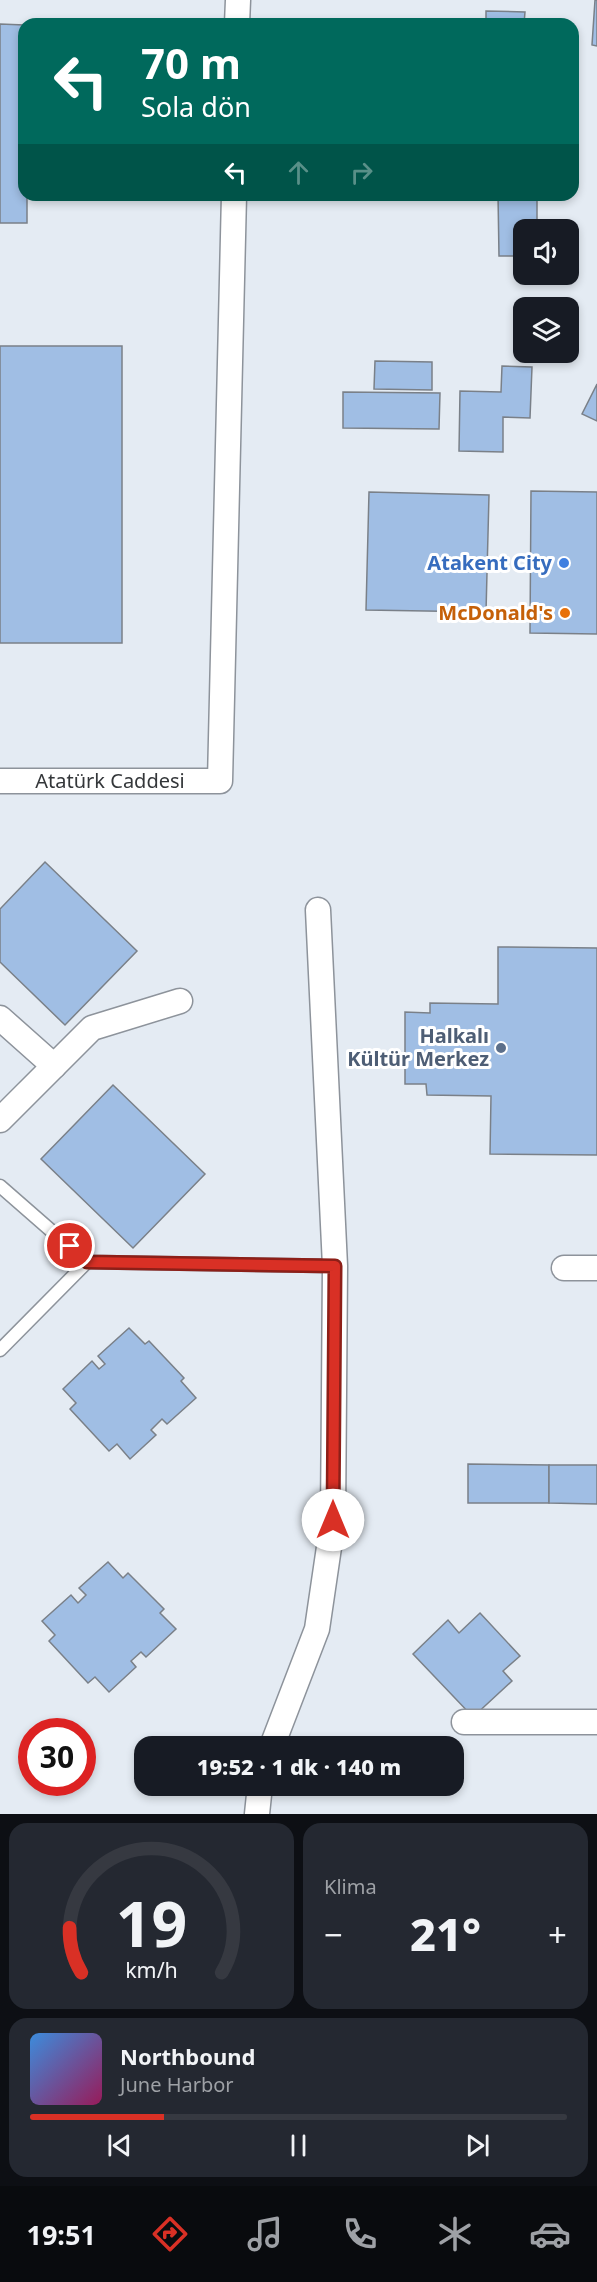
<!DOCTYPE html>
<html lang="tr">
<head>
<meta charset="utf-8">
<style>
  :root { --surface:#171b24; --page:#242831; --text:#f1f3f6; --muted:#9ea1a6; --line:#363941; --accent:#d93025 }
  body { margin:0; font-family:"Noto Sans",sans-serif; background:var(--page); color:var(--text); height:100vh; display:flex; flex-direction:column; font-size:22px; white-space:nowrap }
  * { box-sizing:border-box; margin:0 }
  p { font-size:20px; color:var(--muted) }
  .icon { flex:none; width:33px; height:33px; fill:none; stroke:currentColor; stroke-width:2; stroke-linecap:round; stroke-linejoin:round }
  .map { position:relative; height:1814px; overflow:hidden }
  .panel { display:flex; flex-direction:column; gap:9px; padding:9px; background:#0d0f14; flex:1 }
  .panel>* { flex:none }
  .hud { position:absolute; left:18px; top:18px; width:561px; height:183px; border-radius:18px; box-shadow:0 3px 9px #0003; background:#00695c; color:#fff; overflow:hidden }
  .fabs { position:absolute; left:513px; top:219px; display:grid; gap:12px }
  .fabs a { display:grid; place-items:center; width:66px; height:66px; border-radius:12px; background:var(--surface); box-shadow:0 3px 9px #0003; font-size:30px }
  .speed { position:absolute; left:18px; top:1718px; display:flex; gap:12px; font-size:30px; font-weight:700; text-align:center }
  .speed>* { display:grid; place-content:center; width:78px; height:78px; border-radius:50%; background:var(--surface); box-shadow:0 3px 9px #0003; line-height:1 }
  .speed .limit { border:9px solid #d22; background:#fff; color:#111 }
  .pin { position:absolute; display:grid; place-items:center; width:51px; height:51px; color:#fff; margin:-26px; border:3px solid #fff; border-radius:50%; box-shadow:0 2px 6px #0007 }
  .me { position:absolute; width:66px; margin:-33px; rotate:0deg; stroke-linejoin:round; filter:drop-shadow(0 0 4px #0008) }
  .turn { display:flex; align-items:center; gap:21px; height:126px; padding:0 24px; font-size:27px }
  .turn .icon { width:78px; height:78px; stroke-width:2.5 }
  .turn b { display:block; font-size:42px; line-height:51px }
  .lanes { display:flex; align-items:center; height:57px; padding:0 24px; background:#0003; justify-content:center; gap:30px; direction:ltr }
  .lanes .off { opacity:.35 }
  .big { font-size:45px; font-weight:800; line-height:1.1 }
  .panel .card { flex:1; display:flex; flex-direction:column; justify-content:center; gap:9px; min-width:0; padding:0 21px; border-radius:18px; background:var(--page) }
  .panel .dial { align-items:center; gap:0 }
  .dial svg { height:156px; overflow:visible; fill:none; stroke:var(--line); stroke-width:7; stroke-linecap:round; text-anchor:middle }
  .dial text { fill:var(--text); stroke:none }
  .song { display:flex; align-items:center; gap:18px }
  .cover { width:72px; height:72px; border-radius:9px; background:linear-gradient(135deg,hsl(210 70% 55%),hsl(330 70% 35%)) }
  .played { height:6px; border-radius:3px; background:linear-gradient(90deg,var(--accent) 25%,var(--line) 25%) }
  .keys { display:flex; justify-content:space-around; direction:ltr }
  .heat { display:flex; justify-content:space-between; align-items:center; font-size:33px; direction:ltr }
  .panel .tiles { flex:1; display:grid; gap:9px; grid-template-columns:1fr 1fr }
  .card:last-child { grid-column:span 2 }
  .trip { position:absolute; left:134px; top:1736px; width:330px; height:60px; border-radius:18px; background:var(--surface); box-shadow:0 3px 9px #0003; font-weight:800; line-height:60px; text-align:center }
  .tab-bar { display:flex; height:96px; justify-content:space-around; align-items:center; background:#090b0e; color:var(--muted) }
  .tab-bar .icon { width:42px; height:42px }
  .tab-bar .selected { color:var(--accent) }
  .tab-bar b { font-size:27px; color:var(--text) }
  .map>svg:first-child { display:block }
</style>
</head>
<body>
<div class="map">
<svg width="597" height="1814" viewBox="0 0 597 1814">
  <rect width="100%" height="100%" fill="#e4ebf3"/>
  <g fill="#a0bee4" stroke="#7a8088" stroke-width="1.5">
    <polygon points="595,0 597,0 597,46 592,45"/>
    <polygon points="486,11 525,12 524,24 486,24"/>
    <polygon points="0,24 24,25 24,195 27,195 27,223 0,223"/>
    <polygon points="498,195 537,195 537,230 524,230 524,256 499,256"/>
    <rect x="0" y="346" width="122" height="297"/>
    <polygon points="375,361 432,362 432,390 374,389"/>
    <polygon points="502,366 532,367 530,418 503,417 503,452 459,451 460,391 501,392"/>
    <polygon points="597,384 597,421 582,414"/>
    <polygon points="343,392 440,393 439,429 343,428"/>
    <polygon points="531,491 597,492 597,634 530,633"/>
    <polygon points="369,492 489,495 486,612 366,610"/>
    <polygon points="45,862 137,951 65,1025 0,962 0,909"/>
    <polygon points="498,947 597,948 597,1155 490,1154 491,1096 427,1095 426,1084 405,1084 405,1012 430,1013 430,1003 498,1004"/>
    <polygon points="113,1085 205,1174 133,1248 41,1159"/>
    <polygon points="129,1328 145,1344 149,1341 184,1378 181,1381 196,1398 167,1424 162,1419 151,1430 156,1435 130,1459 117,1444 109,1451 70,1409 76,1403 63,1389 92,1361 99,1369 105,1364 98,1356"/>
    <polygon points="468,1464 549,1465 549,1503 468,1503"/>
    <polygon points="549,1465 597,1465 597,1504 549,1503"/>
    <polygon points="108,1562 123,1578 128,1573 164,1609 160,1613 176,1629 146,1657 141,1652 131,1661 136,1667 109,1692 95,1677 88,1683 49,1641 55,1635 42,1621 71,1595 78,1603 86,1595 79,1588"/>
    <polygon points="480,1613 520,1656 503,1671 512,1681 473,1717 413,1654 448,1620 459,1633"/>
  </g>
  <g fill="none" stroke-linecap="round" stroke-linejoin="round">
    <g stroke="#8d939b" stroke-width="15">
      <g id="lane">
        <polyline points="0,1186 87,1262 0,1350"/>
        <polyline points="87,1262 335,1266"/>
      </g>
    </g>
    <g stroke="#8d939b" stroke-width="27">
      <g id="street">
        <polyline points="237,24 238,0"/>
        <path id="s1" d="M0,781H220L234,195"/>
        <polyline points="0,1018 54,1066"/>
        <polyline points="0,1120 92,1028 180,1001"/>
        <polyline points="564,1268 597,1268"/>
        <polyline points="464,1722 597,1722"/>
        <polyline points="272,1746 317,1629 333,1520 335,1266 318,910"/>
        <polyline points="257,1814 260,1785"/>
      </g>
    </g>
    <use href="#lane" stroke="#fff" stroke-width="12"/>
    <use href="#street" stroke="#fff" stroke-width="24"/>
  </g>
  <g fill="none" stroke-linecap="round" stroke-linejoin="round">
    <g stroke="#8d1f18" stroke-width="15">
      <polyline id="route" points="70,1246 87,1262 335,1266 333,1520"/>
    </g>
    <use href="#route" stroke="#d93025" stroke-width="10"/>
  </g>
  <circle fill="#3f7fe0" stroke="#fff" stroke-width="2" cx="564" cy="563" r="6"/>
  <circle fill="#e8710a" stroke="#fff" stroke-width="2" cx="565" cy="613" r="6"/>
  <circle fill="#5c6f8a" stroke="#fff" stroke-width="2" cx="501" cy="1048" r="6"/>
  <g text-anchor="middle" stroke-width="6" stroke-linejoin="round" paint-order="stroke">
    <g font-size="20" font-weight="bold" fill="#366cbe" stroke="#fff" text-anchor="end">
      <text x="552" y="570">Atakent City</text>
    </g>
    <g font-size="20" font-weight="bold" fill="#c56008" stroke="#fff" text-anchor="end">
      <text x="553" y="620">McDonald's</text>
    </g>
    <g font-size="20" fill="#34373a" stroke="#fff">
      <text dy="7" stroke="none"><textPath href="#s1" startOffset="110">Atatürk Caddesi</textPath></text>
    </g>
    <g font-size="20" font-weight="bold" fill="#4e5e75" stroke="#fff" text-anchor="end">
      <text x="489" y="1043">Halkalı<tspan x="489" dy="23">Kültür Merkez</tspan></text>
    </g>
  </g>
</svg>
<div class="fabs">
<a><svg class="icon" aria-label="sound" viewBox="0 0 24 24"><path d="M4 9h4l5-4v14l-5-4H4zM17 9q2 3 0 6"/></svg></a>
<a><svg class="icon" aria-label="layers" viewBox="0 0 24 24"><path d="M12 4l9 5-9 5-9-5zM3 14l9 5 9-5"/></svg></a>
</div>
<div class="speed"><div class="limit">30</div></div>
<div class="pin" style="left:70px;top:1246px;background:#d93025"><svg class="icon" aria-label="arrive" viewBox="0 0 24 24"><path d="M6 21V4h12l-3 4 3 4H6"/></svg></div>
<svg class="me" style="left:333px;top:1520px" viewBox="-20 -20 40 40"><circle r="19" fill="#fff"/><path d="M0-13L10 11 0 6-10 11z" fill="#d93025"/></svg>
<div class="trip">19:52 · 1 dk · 140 m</div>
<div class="hud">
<div class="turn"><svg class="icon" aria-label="left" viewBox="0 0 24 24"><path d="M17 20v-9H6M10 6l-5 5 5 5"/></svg><div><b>70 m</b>Sola dön</div></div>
<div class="lanes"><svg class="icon" aria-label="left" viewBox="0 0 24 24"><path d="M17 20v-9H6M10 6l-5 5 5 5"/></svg><svg class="icon off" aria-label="ahead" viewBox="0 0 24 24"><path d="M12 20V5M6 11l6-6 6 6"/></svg><svg class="icon off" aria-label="right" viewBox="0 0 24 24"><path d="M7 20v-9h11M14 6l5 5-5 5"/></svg></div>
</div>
</div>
<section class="panel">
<div class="tiles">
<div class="card dial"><svg viewBox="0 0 100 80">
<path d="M14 69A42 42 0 1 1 86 69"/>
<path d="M14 69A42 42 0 0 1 8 46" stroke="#d93025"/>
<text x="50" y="56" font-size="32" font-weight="700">19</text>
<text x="50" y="72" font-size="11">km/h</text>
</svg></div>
<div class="card"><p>Klima</p>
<div class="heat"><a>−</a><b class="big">21°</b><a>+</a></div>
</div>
<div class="card">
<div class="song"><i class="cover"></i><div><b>Northbound</b><p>June Harbor</p></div></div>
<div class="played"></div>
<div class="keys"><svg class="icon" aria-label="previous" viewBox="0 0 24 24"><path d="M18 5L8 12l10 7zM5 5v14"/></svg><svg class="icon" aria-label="pause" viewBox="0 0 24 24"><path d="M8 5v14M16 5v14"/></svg><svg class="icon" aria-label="next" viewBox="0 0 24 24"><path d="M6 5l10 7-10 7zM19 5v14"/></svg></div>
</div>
</div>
</section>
<nav class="tab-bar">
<b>19:51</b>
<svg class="icon selected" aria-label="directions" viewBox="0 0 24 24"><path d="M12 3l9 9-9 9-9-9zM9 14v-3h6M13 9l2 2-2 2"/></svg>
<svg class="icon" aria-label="music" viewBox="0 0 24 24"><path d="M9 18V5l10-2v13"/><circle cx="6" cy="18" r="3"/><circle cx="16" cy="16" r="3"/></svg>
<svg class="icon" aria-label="phone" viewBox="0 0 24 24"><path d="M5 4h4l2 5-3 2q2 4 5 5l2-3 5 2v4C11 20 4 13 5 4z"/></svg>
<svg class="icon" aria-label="climate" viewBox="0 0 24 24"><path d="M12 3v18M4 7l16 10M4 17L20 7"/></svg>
<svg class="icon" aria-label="car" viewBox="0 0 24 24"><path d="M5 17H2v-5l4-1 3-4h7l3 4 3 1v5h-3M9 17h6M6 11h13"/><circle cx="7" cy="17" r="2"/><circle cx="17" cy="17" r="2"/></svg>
</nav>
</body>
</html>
